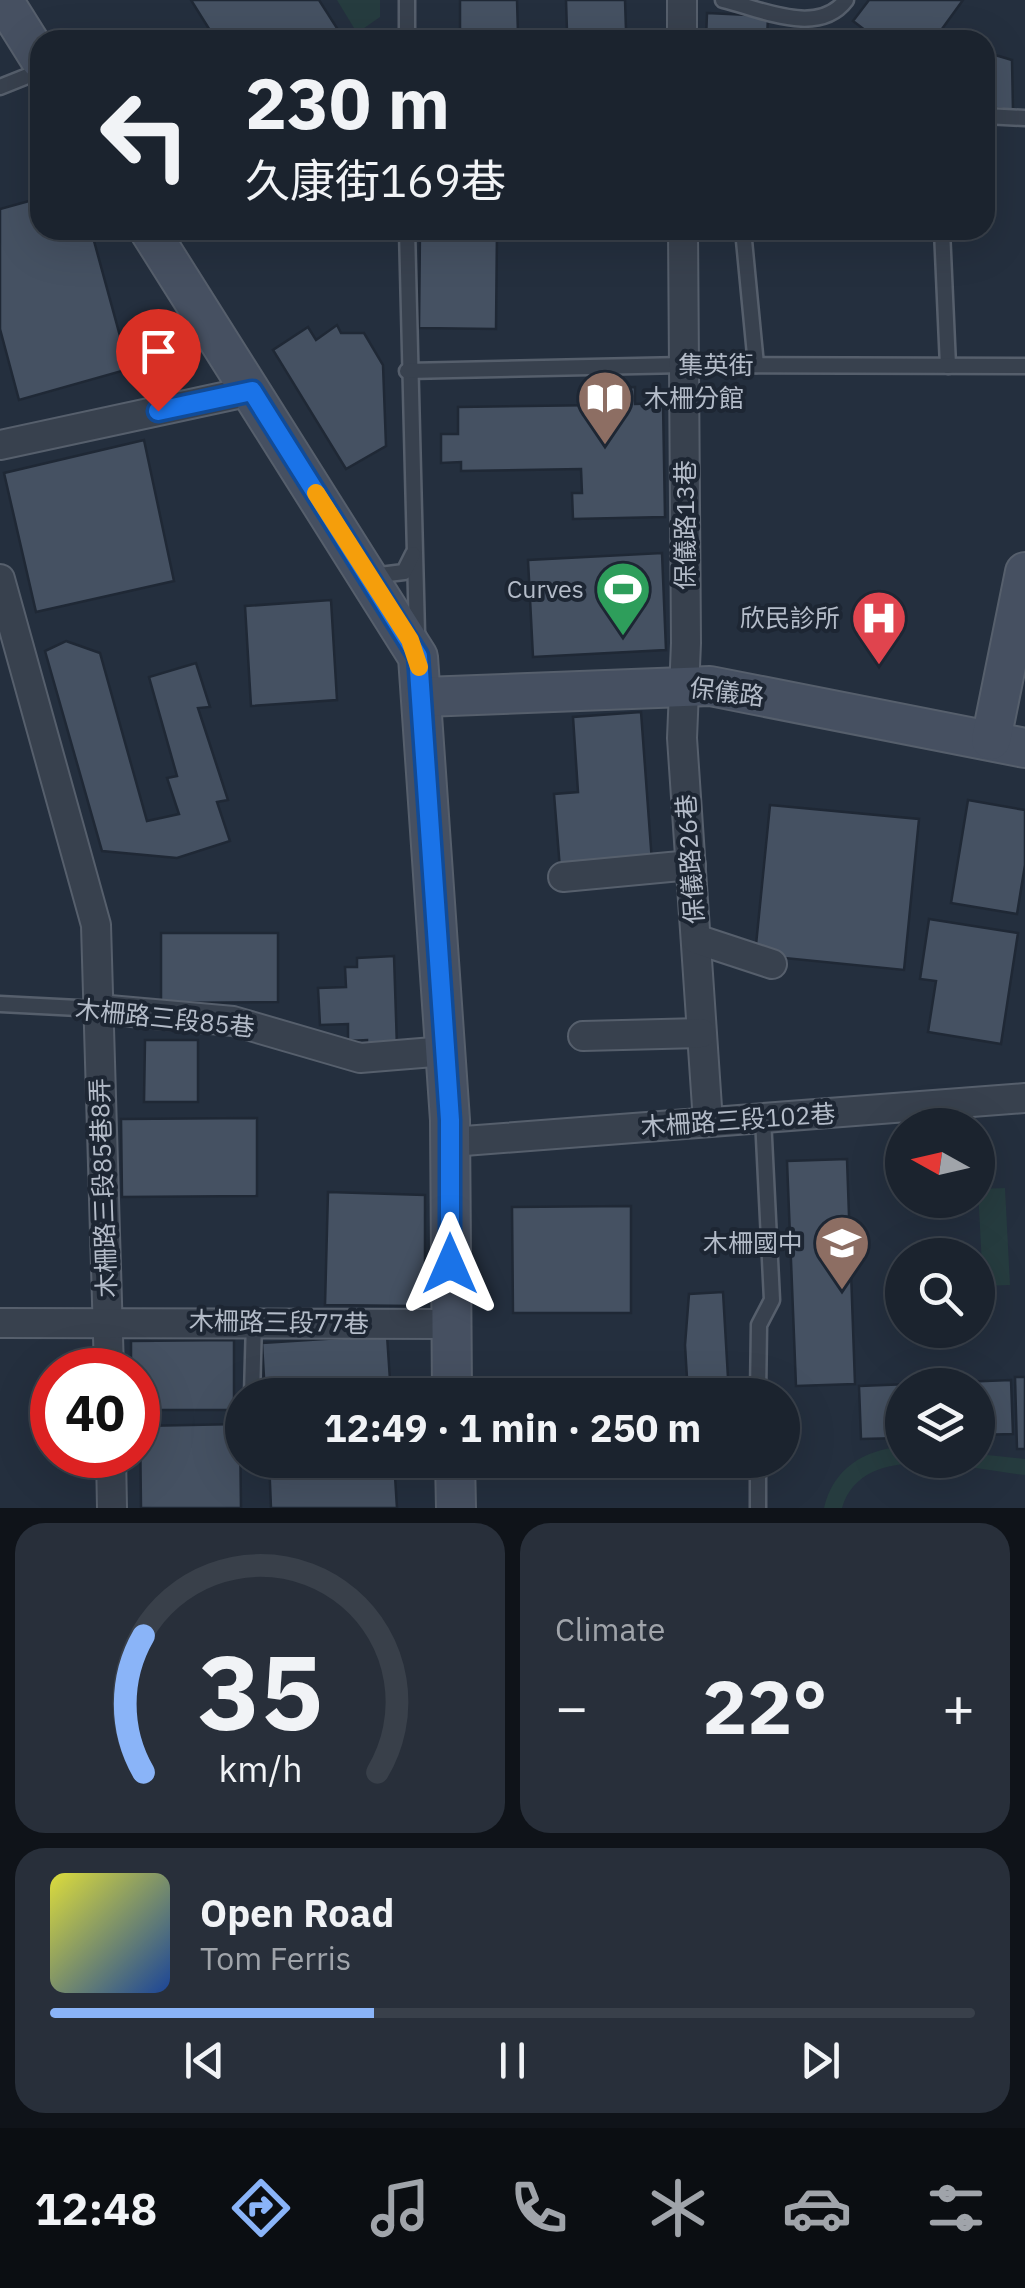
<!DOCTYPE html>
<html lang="en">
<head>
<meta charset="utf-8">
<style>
  :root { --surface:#1b232e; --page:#282f3a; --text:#f1f3f6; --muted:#a0a4aa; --line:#39404a; --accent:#8ab4f8 }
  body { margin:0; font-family:"IBM Plex Sans","Noto Sans TC",sans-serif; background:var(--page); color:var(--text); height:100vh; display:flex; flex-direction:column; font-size:38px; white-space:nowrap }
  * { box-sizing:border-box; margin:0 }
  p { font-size:32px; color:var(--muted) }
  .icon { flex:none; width:55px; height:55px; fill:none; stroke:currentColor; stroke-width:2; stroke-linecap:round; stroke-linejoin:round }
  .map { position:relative; height:1508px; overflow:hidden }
  .drawer { display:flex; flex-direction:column; gap:15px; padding:15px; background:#0f1319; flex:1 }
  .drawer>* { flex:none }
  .hud { position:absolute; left:30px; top:30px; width:965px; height:210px; border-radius:30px; box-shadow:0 10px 40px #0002,0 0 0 2px var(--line); background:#1b232e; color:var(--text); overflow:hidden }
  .needle { width:65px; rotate:278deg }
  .fabs { position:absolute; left:885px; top:1108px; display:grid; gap:20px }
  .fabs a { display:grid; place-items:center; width:110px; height:110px; border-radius:50%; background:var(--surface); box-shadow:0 10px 40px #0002,0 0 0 2px var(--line); font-size:50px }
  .speed { position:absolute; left:30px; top:1348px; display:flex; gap:20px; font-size:50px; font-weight:700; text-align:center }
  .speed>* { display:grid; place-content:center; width:130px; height:130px; border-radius:50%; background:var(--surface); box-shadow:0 10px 40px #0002,0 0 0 2px var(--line); line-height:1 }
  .speed .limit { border:15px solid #d22; background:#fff; color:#111 }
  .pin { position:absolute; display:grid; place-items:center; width:85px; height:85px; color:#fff; margin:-102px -42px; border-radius:50% 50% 50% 0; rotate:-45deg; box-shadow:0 0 10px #0007 }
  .pin .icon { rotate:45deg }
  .me { position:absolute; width:110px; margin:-55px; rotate:0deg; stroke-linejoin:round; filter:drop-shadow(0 0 8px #0008) }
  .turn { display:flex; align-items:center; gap:35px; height:210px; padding:0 50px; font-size:45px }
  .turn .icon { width:130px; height:130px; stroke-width:2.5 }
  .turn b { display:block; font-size:70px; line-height:85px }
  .big { font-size:75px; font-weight:800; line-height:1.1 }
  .drawer .widget { flex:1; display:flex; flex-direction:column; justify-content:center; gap:15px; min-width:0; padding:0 35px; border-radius:30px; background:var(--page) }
  .drawer .dial { align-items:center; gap:0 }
  .dial svg { height:260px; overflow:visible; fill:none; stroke:var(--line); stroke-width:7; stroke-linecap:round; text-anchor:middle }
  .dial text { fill:var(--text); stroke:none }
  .song { display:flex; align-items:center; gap:30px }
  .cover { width:120px; height:120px; border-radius:15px; background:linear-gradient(135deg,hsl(60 70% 55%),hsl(220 70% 35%)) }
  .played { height:10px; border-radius:5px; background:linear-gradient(90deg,var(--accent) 35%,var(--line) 35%) }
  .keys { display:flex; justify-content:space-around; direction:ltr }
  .heat { display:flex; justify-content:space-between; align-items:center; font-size:55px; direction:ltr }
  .drawer .tiles { flex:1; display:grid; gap:15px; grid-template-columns:1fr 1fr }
  .widget:last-child { grid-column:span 2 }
  .trip { position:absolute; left:225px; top:1378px; width:575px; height:100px; border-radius:50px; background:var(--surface); box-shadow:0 10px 40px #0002,0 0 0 2px var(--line); font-weight:800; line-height:100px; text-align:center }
  .tabs { display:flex; height:160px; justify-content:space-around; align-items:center; background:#0b0e12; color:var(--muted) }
  .tabs .icon { width:70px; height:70px }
  .tabs .on { color:var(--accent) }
  .tabs b { font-size:45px; color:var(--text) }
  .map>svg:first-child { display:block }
</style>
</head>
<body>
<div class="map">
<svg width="1025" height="1508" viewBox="0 0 1025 1508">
  <rect width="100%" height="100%" fill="#242f3e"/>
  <g fill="#263c3f">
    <polygon points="337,0 380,0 380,17 357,33"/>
    <polygon points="1005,1188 1010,1285 983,1286 978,1189"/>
    <path d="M902,1447V1460H978V1454L1025,1459V1475C970,1470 863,1438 842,1508H824C833,1469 864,1449 902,1447Z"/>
  </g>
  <g fill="#455162" stroke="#1f2835" stroke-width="2.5">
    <polygon points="191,0 319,0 342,36 335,40 216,40"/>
    <polygon points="460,0 517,0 518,34 460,35"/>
    <polygon points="566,0 625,0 626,30 567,31"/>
    <polygon points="869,0 963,0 934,40 878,40 853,21"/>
    <polygon points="707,13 768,16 767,40 706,40"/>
    <polygon points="985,52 1012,60 1013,111 985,106"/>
    <polygon points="40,198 40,230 91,230 129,369 19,400 0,329 0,209"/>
    <polygon points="420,230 497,230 496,329 419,328"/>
    <polygon points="337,325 341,333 364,333 383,365 386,446 346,469 273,350 308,327 316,340"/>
    <polygon points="635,387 635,404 663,403 665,517 573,519 572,493 582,493 581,469 461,471 461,462 441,463 441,434 458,434 458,407 601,405 601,388"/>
    <polygon points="144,440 174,581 36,612 4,473"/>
    <polygon points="662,553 666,650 533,657 528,560"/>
    <polygon points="331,600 337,700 251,706 245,606"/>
    <polygon points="66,641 100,653 147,821 179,814 167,778 177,776 149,677 196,663 210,707 198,708 228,800 217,802 230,841 177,858 102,851 45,651"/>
    <polygon points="641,712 652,862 560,869 554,794 578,792 573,717"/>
    <polygon points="968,800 1025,810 1025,865 1017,914 951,903"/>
    <polygon points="770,805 919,819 904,970 755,955"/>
    <polygon points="929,919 1018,933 1001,1044 928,1032 936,981 920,979"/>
    <polygon points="161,933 278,933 278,1002 161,1003"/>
    <polygon points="394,956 397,1047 367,1048 367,1040 348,1041 348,1024 320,1025 318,988 346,987 345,967 357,967 357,958"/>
    <polygon points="145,1040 198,1040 198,1102 144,1102"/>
    <polygon points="257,1118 257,1196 122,1197 121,1119"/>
    <polygon points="847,1159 855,1384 796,1386 787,1161"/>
    <polygon points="328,1192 425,1195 425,1285 413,1306 325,1305"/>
    <polygon points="631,1206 631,1313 513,1313 512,1207"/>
    <polygon points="723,1292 729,1395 688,1395 685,1345 689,1294"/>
    <polygon points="387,1335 391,1395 265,1395 262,1343"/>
    <polygon points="234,1340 234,1410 138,1410 138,1370 131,1370 131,1341"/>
    <polygon points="1015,1377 1025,1377 1025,1449 1017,1449"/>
    <polygon points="1011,1380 1013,1434 978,1435 978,1385 902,1385 902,1438 861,1439 859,1386"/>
    <polygon points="240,1424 241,1508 141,1508 140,1426"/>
    <polygon points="269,1460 394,1460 397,1508 271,1508"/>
  </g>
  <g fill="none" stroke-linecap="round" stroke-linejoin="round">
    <g stroke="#565f6c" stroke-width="19">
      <g id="lane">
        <polyline points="407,0 407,40"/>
        <path d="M723,0C761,9 818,37 846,0"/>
        <polyline points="0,87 40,71"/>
        <polyline points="985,116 1025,118"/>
        <polyline points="407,230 417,634"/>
        <polyline points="743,230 756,365"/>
        <polyline points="942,230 948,366"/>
        <polyline points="407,371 684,365 1025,366"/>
        <polyline points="372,576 404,572 413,554"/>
        <polyline points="0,1004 98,1009"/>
        <polyline points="252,1395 254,1321"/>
        <polyline points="758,1395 759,1325 772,1300 763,1118"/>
        <polyline points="758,1460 758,1508"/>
      </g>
    </g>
    <g stroke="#565f6c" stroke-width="32">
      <g id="street">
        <polyline points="682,0 682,40"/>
        <polyline points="683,230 686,643 682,738 708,1122"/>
        <polyline points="0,445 251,391"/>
        <polyline points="0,579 96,925 109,1370"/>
        <polyline points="563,877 691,865"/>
        <polyline points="696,939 772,964"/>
        <polyline points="98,1009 233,1021 360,1058 446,1051"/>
        <polyline points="583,1036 701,1033"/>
        <polyline points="451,1142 1025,1098"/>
        <polyline points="0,1323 450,1324"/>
        <polyline points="111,1455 112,1508"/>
      </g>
    </g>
    <g stroke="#565f6c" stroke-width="42">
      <g id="secondary">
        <polyline points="3,0 40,59"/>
        <polyline points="149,230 418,657 450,1120 452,1395"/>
        <polyline points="424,697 710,686 1025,748"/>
        <polyline points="991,740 1025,572"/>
        <polyline points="455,1460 456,1508"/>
      </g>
    </g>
    <use href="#lane" stroke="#38414e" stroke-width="14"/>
    <use href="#street" stroke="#38414e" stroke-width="28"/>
    <use href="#secondary" stroke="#465061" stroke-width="38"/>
  </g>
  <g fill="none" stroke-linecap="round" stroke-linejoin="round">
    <g stroke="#114b97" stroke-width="25">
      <polyline id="route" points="158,411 252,391 418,656 450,1120 450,1264"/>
    </g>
    <use href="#route" stroke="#1a73e8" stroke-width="18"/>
    <polyline stroke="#f59e0b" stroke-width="18" points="316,493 410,640 419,667"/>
  </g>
  <defs>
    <g id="library-pin" transform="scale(2.875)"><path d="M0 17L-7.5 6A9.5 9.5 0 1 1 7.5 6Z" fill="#8d6e63" stroke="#1d2633"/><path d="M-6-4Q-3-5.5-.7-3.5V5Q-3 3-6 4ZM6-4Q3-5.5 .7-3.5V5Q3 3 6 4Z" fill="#fff"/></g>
    <g id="stadium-pin" transform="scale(2.875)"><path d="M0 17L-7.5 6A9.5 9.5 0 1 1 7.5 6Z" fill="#2e9e5b" stroke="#1d2633"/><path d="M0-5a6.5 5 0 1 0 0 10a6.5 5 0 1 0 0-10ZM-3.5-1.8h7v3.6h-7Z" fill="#fff"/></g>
    <g id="hospital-pin" transform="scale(2.875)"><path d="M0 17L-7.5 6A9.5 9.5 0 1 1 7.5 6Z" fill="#e0444e" stroke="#1d2633"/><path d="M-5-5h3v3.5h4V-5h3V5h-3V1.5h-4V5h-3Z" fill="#fff"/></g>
    <g id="school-pin" transform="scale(2.875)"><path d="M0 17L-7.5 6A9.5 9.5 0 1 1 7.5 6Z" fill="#8d6e63" stroke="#1d2633"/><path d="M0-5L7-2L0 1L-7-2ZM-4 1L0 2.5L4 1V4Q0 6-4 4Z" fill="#fff"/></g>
  </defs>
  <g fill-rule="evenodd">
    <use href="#library-pin" x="605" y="398"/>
    <use href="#stadium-pin" x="623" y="589"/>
    <use href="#hospital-pin" x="879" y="618"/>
    <use href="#school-pin" x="842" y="1243"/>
  </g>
  <g text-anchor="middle" stroke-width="8" stroke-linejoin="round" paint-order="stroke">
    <g font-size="25" fill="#b4bcc9" stroke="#1d2633">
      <text x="716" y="374">集英街</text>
      <text transform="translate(685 525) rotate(-90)" y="9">保儀路13巷</text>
      <text transform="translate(727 692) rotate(7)" y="9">保儀路</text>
      <text transform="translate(690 859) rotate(-94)" y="9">保儀路26巷</text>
      <text transform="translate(165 1018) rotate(6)" y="9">木柵路三段85巷</text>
      <text transform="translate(738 1120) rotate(-4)" y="9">木柵路三段102巷</text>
      <text transform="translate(103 1188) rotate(-92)" y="9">木柵路三段85巷8弄</text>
      <text transform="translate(279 1322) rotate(1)" y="9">木柵路三段77巷</text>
    </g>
    <g font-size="25" fill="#b4bcc9" stroke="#1d2633" text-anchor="end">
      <text x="644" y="407" text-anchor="start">木柵分館</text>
      <text x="584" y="598">Curves</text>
      <text x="840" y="627">欣民診所</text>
      <text x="803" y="1252">木柵國中</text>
    </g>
  </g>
</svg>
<div class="fabs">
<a><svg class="needle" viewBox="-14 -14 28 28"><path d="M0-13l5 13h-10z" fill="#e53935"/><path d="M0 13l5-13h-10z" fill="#a0a4aa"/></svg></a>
<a><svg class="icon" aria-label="search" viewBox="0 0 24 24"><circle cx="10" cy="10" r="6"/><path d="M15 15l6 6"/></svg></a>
<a><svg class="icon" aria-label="layers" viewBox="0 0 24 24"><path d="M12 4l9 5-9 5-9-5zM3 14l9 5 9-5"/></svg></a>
</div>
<div class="speed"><div class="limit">40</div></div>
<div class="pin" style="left:158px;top:411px;background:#d93025"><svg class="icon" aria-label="arrive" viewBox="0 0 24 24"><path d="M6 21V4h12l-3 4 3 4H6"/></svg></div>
<svg class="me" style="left:450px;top:1264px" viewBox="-20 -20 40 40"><path d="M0-17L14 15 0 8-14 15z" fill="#1a73e8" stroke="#fff" stroke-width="4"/></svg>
<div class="trip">12:49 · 1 min · 250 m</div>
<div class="hud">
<div class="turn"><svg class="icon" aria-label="left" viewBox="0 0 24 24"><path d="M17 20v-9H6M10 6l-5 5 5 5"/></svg><div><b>230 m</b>久康街169巷</div></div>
</div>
</div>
<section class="drawer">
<div class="tiles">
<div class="widget dial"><svg viewBox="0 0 100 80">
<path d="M14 69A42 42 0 1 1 86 69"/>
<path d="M14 69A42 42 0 0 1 14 27" stroke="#8ab4f8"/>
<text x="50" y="56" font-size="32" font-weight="700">35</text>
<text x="50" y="72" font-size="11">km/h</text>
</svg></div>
<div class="widget"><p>Climate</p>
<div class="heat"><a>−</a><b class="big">22°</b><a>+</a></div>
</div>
<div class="widget">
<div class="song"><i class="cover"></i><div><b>Open Road</b><p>Tom Ferris</p></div></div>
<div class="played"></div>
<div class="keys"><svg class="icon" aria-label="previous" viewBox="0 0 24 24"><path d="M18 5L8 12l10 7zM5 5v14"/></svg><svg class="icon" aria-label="pause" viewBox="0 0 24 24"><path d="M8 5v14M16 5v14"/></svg><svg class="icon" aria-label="next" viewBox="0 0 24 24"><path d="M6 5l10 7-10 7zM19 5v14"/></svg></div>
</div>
</div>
</section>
<nav class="tabs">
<b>12:48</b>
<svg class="icon on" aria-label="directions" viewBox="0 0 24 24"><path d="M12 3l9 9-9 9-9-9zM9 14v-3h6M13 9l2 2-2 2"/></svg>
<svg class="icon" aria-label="music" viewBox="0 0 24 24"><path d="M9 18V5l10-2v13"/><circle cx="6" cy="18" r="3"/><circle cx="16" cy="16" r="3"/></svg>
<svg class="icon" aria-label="phone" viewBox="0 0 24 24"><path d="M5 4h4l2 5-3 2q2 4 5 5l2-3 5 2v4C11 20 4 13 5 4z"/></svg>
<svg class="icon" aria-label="climate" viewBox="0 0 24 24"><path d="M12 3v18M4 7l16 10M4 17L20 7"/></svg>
<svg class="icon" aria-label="car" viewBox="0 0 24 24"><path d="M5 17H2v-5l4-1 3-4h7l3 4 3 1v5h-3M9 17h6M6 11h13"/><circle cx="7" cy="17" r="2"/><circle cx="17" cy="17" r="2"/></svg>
<svg class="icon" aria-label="filters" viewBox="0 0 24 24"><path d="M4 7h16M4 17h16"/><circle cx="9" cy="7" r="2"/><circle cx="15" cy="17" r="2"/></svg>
</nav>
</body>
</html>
